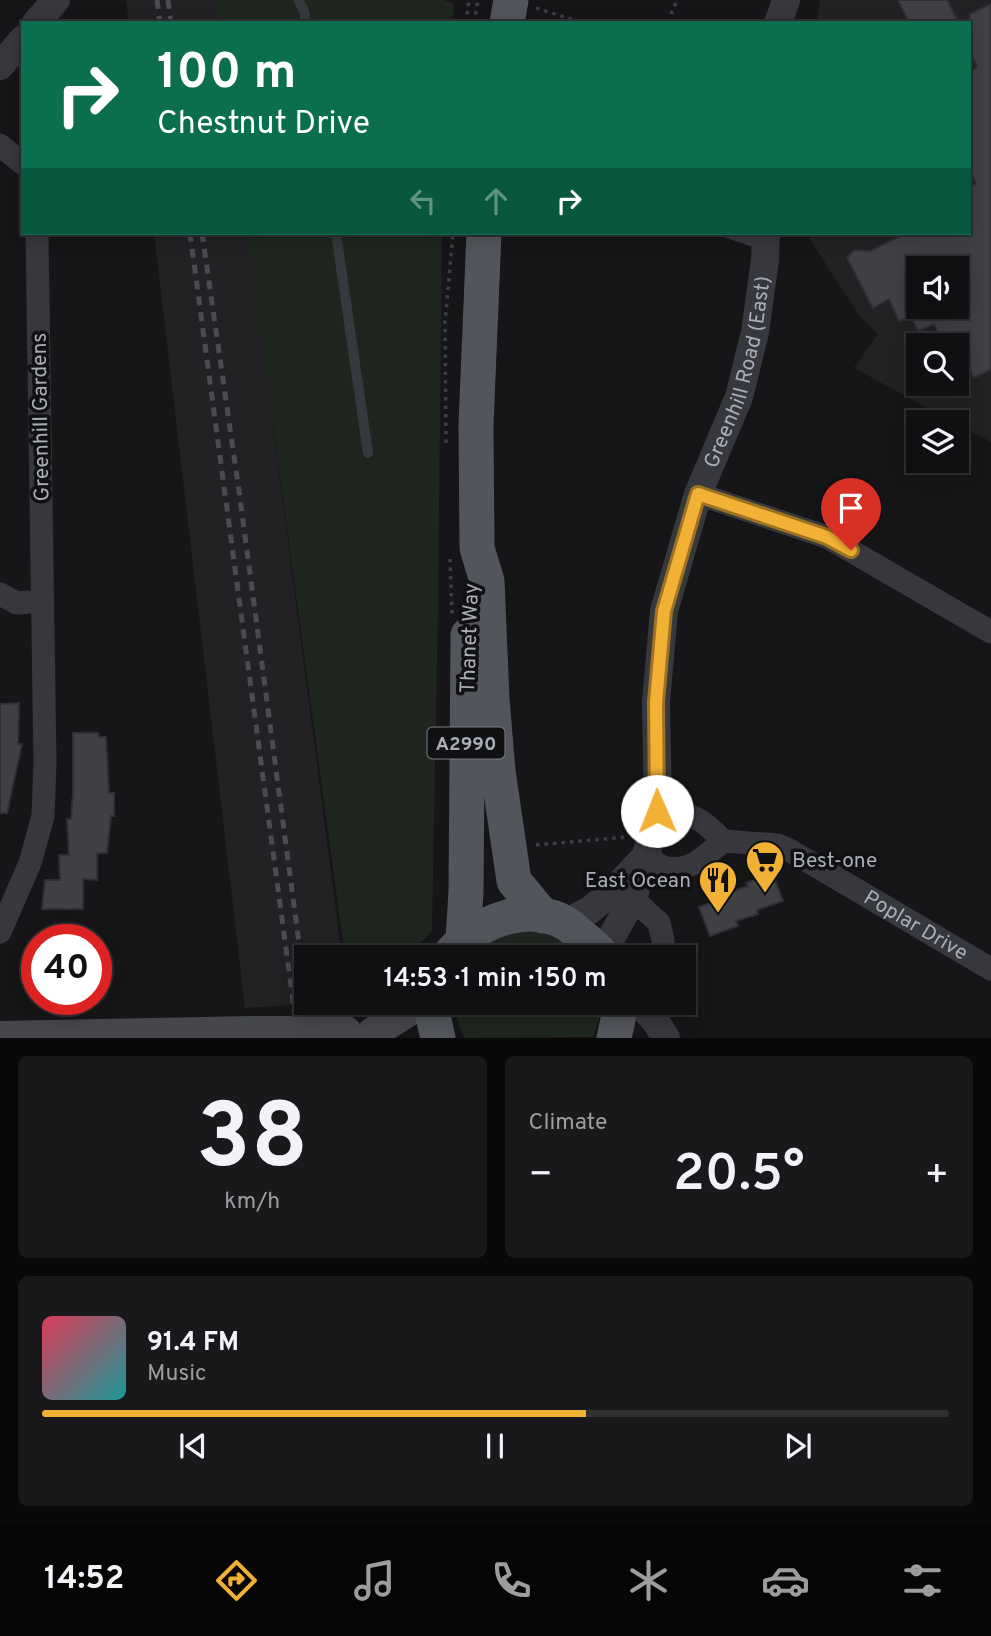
<!DOCTYPE html>
<html lang="en">
<head>
<meta charset="utf-8">
<style>
  :root { --surface:#101012; --page:#19191b; --text:#f1f3f6; --muted:#9c9d9f; --line:#303032; --accent:#f2b134 }
  body { margin:0; font-family:Overpass,sans-serif; background:var(--page); color:var(--text); height:100vh; display:flex; flex-direction:column; font-size:26px; white-space:nowrap }
  * { box-sizing:border-box; margin:0 }
  p { font-size:23px; color:var(--muted) }
  .icon { flex:none; width:38px; height:38px; fill:none; stroke:currentColor; stroke-width:2; stroke-linecap:round; stroke-linejoin:round }
  .map { position:relative; height:1038px; overflow:hidden }
  .sheet { display:flex; flex-direction:column; gap:18px; padding:18px; background:#09090a; flex:1 }
  .sheet>* { flex:none }
  .top-card { position:absolute; left:21px; top:21px; width:950px; height:214px; border-radius:0px; box-shadow:0 4px 18px #0003,0 0 0 2px var(--line); background:#0b6e4f; color:#fff; overflow:hidden }
  .tools { position:absolute; left:906px; top:256px; display:grid; gap:14px }
  .tools a { display:grid; place-items:center; width:63px; height:63px; border-radius:0px; background:var(--surface); box-shadow:0 4px 18px #0003,0 0 0 2px var(--line); font-size:35px }
  .speed { position:absolute; left:21px; top:924px; display:flex; gap:14px; font-size:35px; font-weight:700; text-align:center }
  .speed>* { display:grid; place-content:center; width:91px; height:91px; border-radius:50%; background:var(--surface); box-shadow:0 4px 18px #0003,0 0 0 2px var(--line); line-height:1 }
  .speed .limit { border:10px solid #d22; background:#fff; color:#111 }
  .pin { position:absolute; display:grid; place-items:center; width:60px; height:60px; color:#fff; margin:-72px -30px; border-radius:50% 50% 50% 0; rotate:-45deg; box-shadow:0 0 7px #0007 }
  .pin .icon { rotate:45deg }
  .me { position:absolute; width:77px; margin:-38px; rotate:359deg; stroke-linejoin:round; filter:drop-shadow(0 0 5px #0008) }
  .turn { display:flex; align-items:center; gap:24px; height:147px; padding:0 21px; font-size:32px }
  .turn .icon { width:91px; height:91px; stroke-width:2.5 }
  .turn b { display:block; font-size:49px; line-height:60px }
  .lanes { display:flex; align-items:center; height:66px; padding:0 21px; background:#0003; justify-content:center; gap:35px; direction:ltr }
  .lanes .off { opacity:.35 }
  .big { font-size:52px; font-weight:600; line-height:1.1 }
  .sheet .card { flex:1; display:flex; flex-direction:column; justify-content:center; gap:10px; min-width:0; padding:0 24px; border-radius:10px; background:var(--page) }
  .sheet .dial { align-items:center; gap:0 }
  .dial b { font-size:91px; line-height:1 }
  .song { display:flex; align-items:center; gap:21px }
  .cover { width:84px; height:84px; border-radius:10px; background:linear-gradient(135deg,hsl(350 70% 55%),hsl(180 70% 35%)) }
  .played { height:7px; border-radius:4px; background:linear-gradient(90deg,var(--accent) 60%,var(--line) 60%) }
  .keys { display:flex; justify-content:space-around; direction:ltr }
  .heat { display:flex; justify-content:space-between; align-items:center; font-size:38px; direction:ltr }
  .sheet .tiles { flex:1; display:grid; gap:18px; grid-template-columns:1fr 1fr }
  .card:last-child { grid-column:span 2 }
  .trip { position:absolute; left:294px; top:945px; width:402px; height:70px; border-radius:0px; background:var(--surface); box-shadow:0 4px 18px #0003,0 0 0 2px var(--line); font-weight:600; line-height:70px; text-align:center }
  .tabs { display:flex; height:112px; justify-content:space-around; align-items:center; background:#060607; color:var(--muted) }
  .tabs .icon { width:49px; height:49px }
  .tabs .on { color:var(--accent) }
  .tabs b { font-size:32px; color:var(--text) }
  .map>svg:first-child { display:block }
</style>
</head>
<body>
<div class="map">
<svg width="991" height="1038" viewBox="0 0 991 1038">
  <rect width="100%" height="100%" fill="#161618"/>
  <g fill="#222225" fill-rule="evenodd">
    <polygon points="126,0 219,0 222,23 129,23"/>
    <path d="M820,0H991V442L957,424V422H953L854,368L878,334L860,317L808,236L804,234L970,233V23H817ZM919,268H957V306H919ZM919,345H957V383H919Z"/>
    <polygon points="154,233 248,233 342,957 306,957 306,1003 317,1003 245,1008"/>
  </g>
  <g fill="#1e261f">
    <polygon points="216,0 444,0 454,3 452,23 219,23"/>
    <polygon points="247,233 442,233 438,606 432,931 407,957 345,957"/>
    <path d="M529,929L553,933L585,957H471C489,940 505,933 529,929Z"/>
    <polygon points="455,1003 601,1003 602,1011 593,1037 465,1038 459,1026"/>
  </g>
  <g fill="#404145" stroke="#303034" stroke-width="2" fill-rule="evenodd">
    <polygon points="898,0 947,0 959,23 909,23"/>
    <path d="M991,4V369L974,378L957,345H944L934,324L918,331L911,317L899,321L889,299L873,308L847,258L854,250L870,251L907,233H970V187L976,184L970,170V71L977,67L970,52V14ZM919,268H957V306H919Z"/>
    <polygon points="19,703 18,744 22,744 7,813 0,813 0,704"/>
    <polygon points="73,733 98,733 99,737 106,737 109,793 114,793 114,816 111,816 107,853 97,853 97,880 83,879 83,909 42,909 45,880 60,880 59,855 69,855 67,819 71,819 73,793"/>
    <polygon points="773,874 783,901 757,910 758,914 736,921 738,926 710,936 699,907 727,897 725,894 748,886 746,883"/>
  </g>
  <g fill="none" stroke-linecap="round" stroke-linejoin="round">
    <g stroke="#3d3f44" stroke-width="3.5" stroke-dasharray="3.5 5" stroke-linecap="butt">
      <polyline points="536,8 584,23"/>
      <polyline points="671,14 677,0"/>
      <polyline points="466,23 469,0"/>
      <polyline points="474,23 478,0"/>
      <polyline points="446,443 445,323 453,233"/>
      <polyline points="450,559 452,614"/>
      <polyline points="536,845 626,837"/>
    </g>
    <g stroke="#37383d" stroke-width="10">
      <polyline points="298,0 304,11 306,23"/>
      <polyline points="336,233 368,453"/>
      <polyline points="727,233 763,245"/>
    </g>
    <g stroke="#37383d" stroke-width="23">
      <polyline points="0,145 23,164"/>
      <polyline points="698,494 827,537 991,632"/>
      <polyline points="0,594 17,603 43,601"/>
      <path d="M658,811C689,812 702,817 723,841"/>
      <path id="s1" d="M646,857C652,860 660,867 667,868C690,872 707,855 723,841L778,845L789,850L991,969"/>
      <polyline points="633,899 659,923 663,940 664,957"/>
      <polyline points="0,932 30,863 43,816 45,763 37,233"/>
    </g>
    <g stroke="#37383d" stroke-width="28">
      <polyline points="36,23 56,0"/>
      <polyline points="778,23 786,0"/>
      <polyline points="0,66 23,39"/>
      <polyline points="565,923 590,910 613,891 641,861"/>
      <path id="s2" d="M602,954L633,899L652,834L658,811L656,702L664,611L698,494L739,397L755,332L765,260L766,233"/>
      <polyline points="639,1003 656,1022 666,1038"/>
    </g>
    <g stroke="#45474d" stroke-width="32">
      <polyline points="373,1033 420,1003"/>
      <polyline points="0,1037 253,1032"/>
    </g>
    <g stroke="#53555c" stroke-width="35">
      <polyline points="507,23 511,0"/>
      <polyline points="484,233 476,425 477,548 487,581 492,699 498,771 514,881 543,916"/>
      <polyline points="463,939 466,892 468,635"/>
      <path d="M452,952C478,921 529,901 567,924C573,928 578,934 584,938C591,944 598,950 604,957"/>
      <polyline points="434,1003 433,1016 438,1038"/>
      <polyline points="614,1038 618,1020 618,1003"/>
    </g>
    <g stroke="#4a4c52" stroke-width="5" stroke-dasharray="9 7" stroke-linecap="butt">
      <polyline points="157,0 160,23"/>
      <polyline points="168,0 171,23"/>
      <polyline points="190,233 298,1038"/>
      <polyline points="202,233 240,498 306,996"/>
      <polyline points="307,1003 312,1038"/>
    </g>
    <polyline stroke="#45474d" stroke-width="32" points="253,1032 346,1032"/>
  </g>
  <g fill="none" stroke-linecap="round" stroke-linejoin="round">
    <g stroke="#9d7322" stroke-width="18">
      <polyline id="route" points="657,811 656,702 664,611 698,494 827,537 851,550"/>
    </g>
    <use href="#route" stroke="#f2b134" stroke-width="12"/>
  </g>
  <defs>
    <g id="supermarket-pin" transform="scale(2.0125)"><path d="M0 17L-7.5 6A9.5 9.5 0 1 1 7.5 6Z" fill="#f2b134" stroke="#111113"/><path d="M-6-5.5h2.5l.6 2H6L4.5 2H-2.5L-4.4-4H-6ZM-1.5 3.2a1.3 1.3 0 1 0 .1 0ZM3 3.2a1.3 1.3 0 1 0 .1 0Z" fill="#111"/></g>
    <g id="restaurant-pin" transform="scale(2.0125)"><path d="M0 17L-7.5 6A9.5 9.5 0 1 1 7.5 6Z" fill="#f2b134" stroke="#111113"/><path d="M-5-6h1v4h1v-4h1v4h1v-4h1v5L-1.5 .5V6h-2V.5L-5-1ZM5-6V6H3V1.5H1.5Q1.5-4 5-6Z" fill="#111"/></g>
  </defs>
  <g fill-rule="evenodd">
    <use href="#supermarket-pin" x="765" y="860"/>
    <use href="#restaurant-pin" x="718" y="880"/>
  </g>
  <g text-anchor="middle" stroke-width="7" stroke-linejoin="round" paint-order="stroke">
    <rect fill="#111113" stroke="#7b7e86" stroke-width="2" x="427.5" y="727.5" width="77" height="31" rx="5"/>
    <g font-size="19" font-weight="bold" fill="#a8adb8">
      <text x="466" y="750">A2990</text>
    </g>
    <g font-size="21" fill="#a8adb8" stroke="#111113">
      <text dy="7" stroke="none"><textPath href="#s2" startOffset="606">Greenhill Road (East)</textPath></text>
      <text transform="translate(40 417) rotate(-91)" y="7">Greenhill Gardens</text>
      <text transform="translate(469 638) rotate(-88)" y="7">Thanet Way</text>
      <text dy="7" stroke="none"><textPath href="#s1" startOffset="303">Poplar Drive</textPath></text>
    </g>
    <g font-size="21" fill="#a8adb8" stroke="#111113" text-anchor="start">
      <text x="792" y="867">Best-one</text>
      <text x="691" y="887" text-anchor="end">East Ocean</text>
    </g>
  </g>
</svg>
<div class="tools">
<a><svg class="icon" aria-label="sound" viewBox="0 0 24 24"><path d="M4 9h4l5-4v14l-5-4H4zM17 9q2 3 0 6"/></svg></a>
<a><svg class="icon" aria-label="search" viewBox="0 0 24 24"><circle cx="10" cy="10" r="6"/><path d="M15 15l6 6"/></svg></a>
<a><svg class="icon" aria-label="layers" viewBox="0 0 24 24"><path d="M12 4l9 5-9 5-9-5zM3 14l9 5 9-5"/></svg></a>
</div>
<div class="speed"><div class="limit">40</div></div>
<div class="pin" style="left:851px;top:550px;background:#d93025"><svg class="icon" aria-label="arrive" viewBox="0 0 24 24"><path d="M6 21V4h12l-3 4 3 4H6"/></svg></div>
<svg class="me" style="left:657px;top:811px" viewBox="-20 -20 40 40"><circle r="19" fill="#fff"/><path d="M0-13L10 11 0 6-10 11z" fill="#f2b134"/></svg>
<div class="trip">14:53 · 1 min · 150 m</div>
<div class="top-card">
<div class="turn"><svg class="icon" aria-label="right" viewBox="0 0 24 24"><path d="M7 20v-9h11M14 6l5 5-5 5"/></svg><div><b>100 m</b>Chestnut Drive</div></div>
<div class="lanes"><svg class="icon off" aria-label="left" viewBox="0 0 24 24"><path d="M17 20v-9H6M10 6l-5 5 5 5"/></svg><svg class="icon off" aria-label="ahead" viewBox="0 0 24 24"><path d="M12 20V5M6 11l6-6 6 6"/></svg><svg class="icon" aria-label="right" viewBox="0 0 24 24"><path d="M7 20v-9h11M14 6l5 5-5 5"/></svg></div>
</div>
</div>
<section class="sheet">
<div class="tiles">
<div class="card dial"><b>38</b><p>km/h</p></div>
<div class="card"><p>Climate</p>
<div class="heat"><a>−</a><b class="big">20.5°</b><a>+</a></div>
</div>
<div class="card">
<div class="song"><i class="cover"></i><div><b>91.4 FM</b><p>Music</p></div></div>
<div class="played"></div>
<div class="keys"><svg class="icon" aria-label="previous" viewBox="0 0 24 24"><path d="M18 5L8 12l10 7zM5 5v14"/></svg><svg class="icon" aria-label="pause" viewBox="0 0 24 24"><path d="M8 5v14M16 5v14"/></svg><svg class="icon" aria-label="next" viewBox="0 0 24 24"><path d="M6 5l10 7-10 7zM19 5v14"/></svg></div>
</div>
</div>
</section>
<nav class="tabs">
<b>14:52</b>
<svg class="icon on" aria-label="directions" viewBox="0 0 24 24"><path d="M12 3l9 9-9 9-9-9zM9 14v-3h6M13 9l2 2-2 2"/></svg>
<svg class="icon" aria-label="music" viewBox="0 0 24 24"><path d="M9 18V5l10-2v13"/><circle cx="6" cy="18" r="3"/><circle cx="16" cy="16" r="3"/></svg>
<svg class="icon" aria-label="phone" viewBox="0 0 24 24"><path d="M5 4h4l2 5-3 2q2 4 5 5l2-3 5 2v4C11 20 4 13 5 4z"/></svg>
<svg class="icon" aria-label="climate" viewBox="0 0 24 24"><path d="M12 3v18M4 7l16 10M4 17L20 7"/></svg>
<svg class="icon" aria-label="car" viewBox="0 0 24 24"><path d="M5 17H2v-5l4-1 3-4h7l3 4 3 1v5h-3M9 17h6M6 11h13"/><circle cx="7" cy="17" r="2"/><circle cx="17" cy="17" r="2"/></svg>
<svg class="icon" aria-label="filters" viewBox="0 0 24 24"><path d="M4 7h16M4 17h16"/><circle cx="9" cy="7" r="2"/><circle cx="15" cy="17" r="2"/></svg>
</nav>
</body>
</html>
